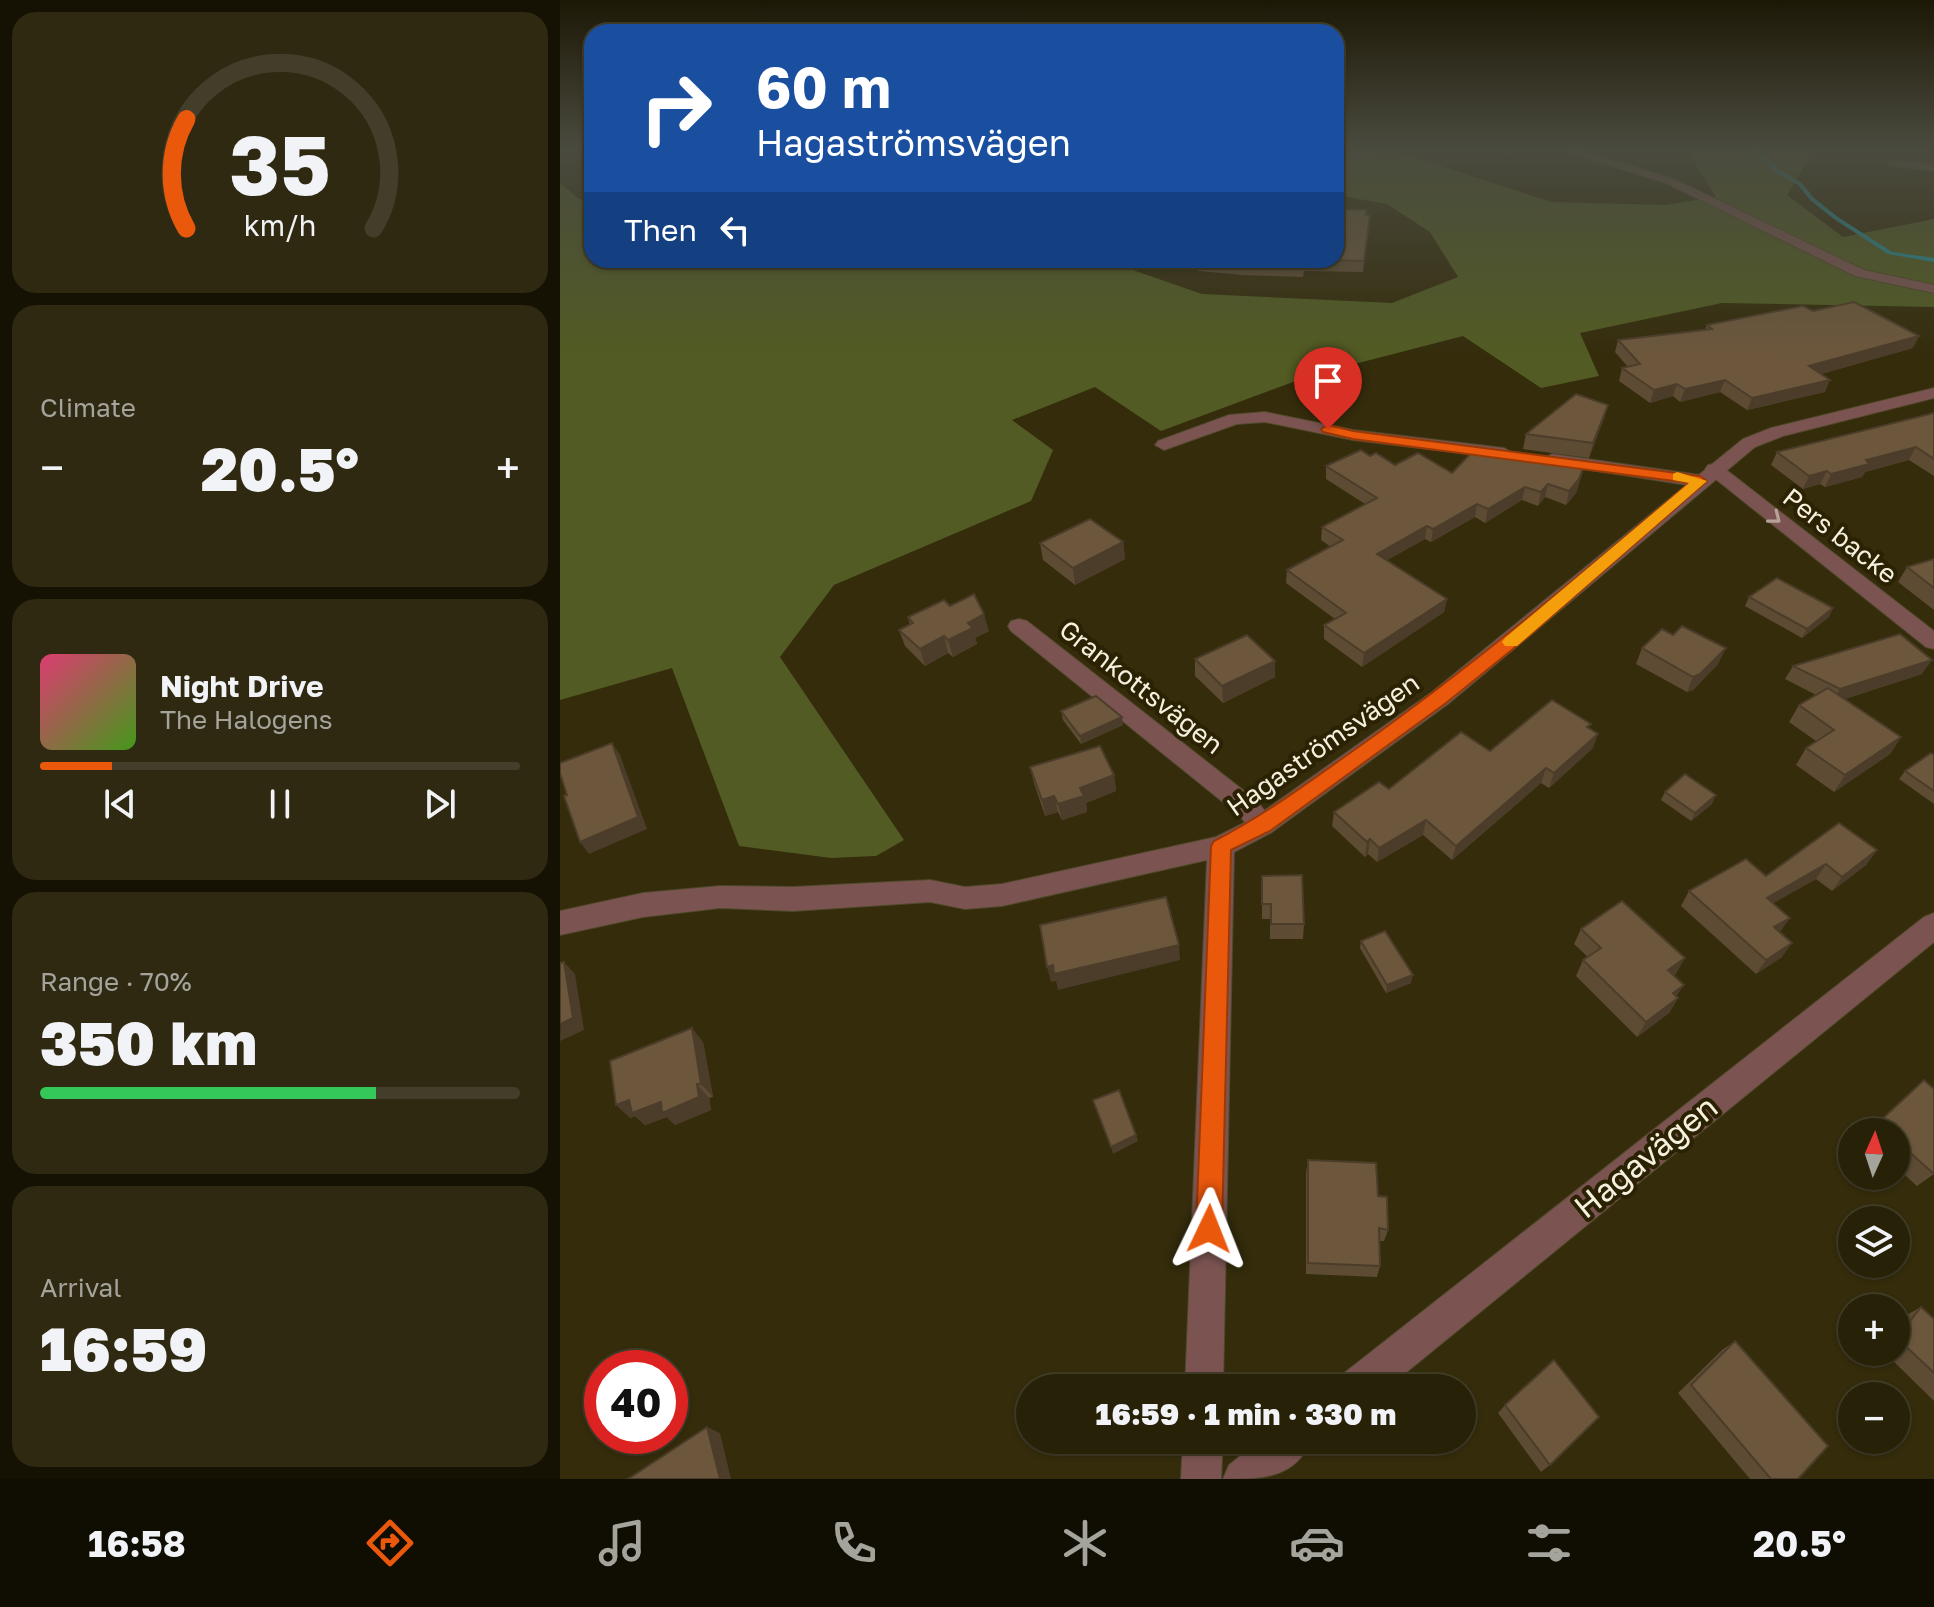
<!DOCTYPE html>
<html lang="en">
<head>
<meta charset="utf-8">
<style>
  :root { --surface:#272108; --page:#2f2912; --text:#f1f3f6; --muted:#a4a39c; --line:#433e29; --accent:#ea580c }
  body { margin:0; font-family:"Golos Text",sans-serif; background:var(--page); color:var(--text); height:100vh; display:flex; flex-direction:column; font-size:30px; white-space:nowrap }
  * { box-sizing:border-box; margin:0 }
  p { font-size:26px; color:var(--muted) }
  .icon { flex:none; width:44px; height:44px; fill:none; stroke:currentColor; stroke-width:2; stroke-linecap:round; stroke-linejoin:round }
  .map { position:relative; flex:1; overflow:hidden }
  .sheet { display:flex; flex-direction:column; gap:12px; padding:12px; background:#151204; width:560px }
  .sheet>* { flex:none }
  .top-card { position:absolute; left:24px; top:24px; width:760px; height:244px; border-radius:24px; box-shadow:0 2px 6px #0004,0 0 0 2px var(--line); background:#1a4fa0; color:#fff; overflow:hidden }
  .needle { width:52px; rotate:3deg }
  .controls { position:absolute; left:1278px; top:1118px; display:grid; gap:16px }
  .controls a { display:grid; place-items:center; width:72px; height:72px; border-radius:50%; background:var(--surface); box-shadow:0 2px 6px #0004,0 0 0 2px var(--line); font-size:40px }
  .speed { position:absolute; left:24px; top:1350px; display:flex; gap:16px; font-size:40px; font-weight:700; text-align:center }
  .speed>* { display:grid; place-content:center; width:104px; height:104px; border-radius:50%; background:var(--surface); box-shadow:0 2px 6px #0004,0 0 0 2px var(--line); line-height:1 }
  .speed .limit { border:12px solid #d22; background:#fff; color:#111 }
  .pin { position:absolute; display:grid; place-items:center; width:68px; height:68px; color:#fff; margin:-82px -34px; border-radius:50% 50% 50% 0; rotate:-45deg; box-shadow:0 0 8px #0007 }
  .pin .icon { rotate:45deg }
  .me { position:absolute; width:88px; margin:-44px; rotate:2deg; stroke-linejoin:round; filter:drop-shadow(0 0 6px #0008) }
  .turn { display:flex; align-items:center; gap:28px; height:168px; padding:0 40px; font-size:36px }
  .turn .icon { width:104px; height:104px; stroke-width:2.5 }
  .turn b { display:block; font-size:56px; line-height:68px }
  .then { display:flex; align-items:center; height:76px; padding:0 40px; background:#0003; gap:16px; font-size:30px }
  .big { font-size:60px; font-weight:800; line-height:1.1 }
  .sheet .tile { flex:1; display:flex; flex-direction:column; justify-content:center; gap:12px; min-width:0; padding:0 28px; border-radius:24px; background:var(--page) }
  .sheet .dial { align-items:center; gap:0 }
  .dial svg { height:208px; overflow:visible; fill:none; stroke:var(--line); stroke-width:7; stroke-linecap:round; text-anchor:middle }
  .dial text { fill:var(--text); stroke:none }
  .song { display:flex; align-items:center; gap:24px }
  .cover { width:96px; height:96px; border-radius:12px; background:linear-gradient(135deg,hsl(340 70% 55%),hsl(100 70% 35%)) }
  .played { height:8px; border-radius:4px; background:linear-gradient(90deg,var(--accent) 15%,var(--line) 15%) }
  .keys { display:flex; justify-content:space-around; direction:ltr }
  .heat { display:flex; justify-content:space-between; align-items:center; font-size:44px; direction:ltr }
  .charge { height:12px; border-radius:6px; background:linear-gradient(90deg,#34c759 70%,var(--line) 0) }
  .trip { position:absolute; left:456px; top:1374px; width:460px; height:80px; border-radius:40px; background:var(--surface); box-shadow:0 2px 6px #0004,0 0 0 2px var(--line); font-weight:800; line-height:80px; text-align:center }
  .tab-bar { display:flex; height:128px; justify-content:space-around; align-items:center; background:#100d03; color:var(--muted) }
  .tab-bar .icon { width:56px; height:56px }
  .tab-bar .current { color:var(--accent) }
  .tab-bar b { font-size:36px; color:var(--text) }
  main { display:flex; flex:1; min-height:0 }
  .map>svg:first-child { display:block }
</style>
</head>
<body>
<main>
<section class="sheet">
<div class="tile dial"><svg viewBox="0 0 100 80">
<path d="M14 69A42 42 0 1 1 86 69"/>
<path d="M14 69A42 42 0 0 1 14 27" stroke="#ea580c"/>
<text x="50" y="56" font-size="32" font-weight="700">35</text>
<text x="50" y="72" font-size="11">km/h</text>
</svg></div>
<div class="tile"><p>Climate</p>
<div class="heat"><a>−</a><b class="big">20.5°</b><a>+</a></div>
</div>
<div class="tile">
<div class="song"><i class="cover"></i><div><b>Night Drive</b><p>The Halogens</p></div></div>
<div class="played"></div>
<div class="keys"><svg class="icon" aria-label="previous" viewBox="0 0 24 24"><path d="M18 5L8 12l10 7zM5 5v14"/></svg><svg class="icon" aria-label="pause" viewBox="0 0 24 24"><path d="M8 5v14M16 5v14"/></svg><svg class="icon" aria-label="next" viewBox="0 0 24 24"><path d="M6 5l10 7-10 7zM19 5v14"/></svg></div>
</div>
<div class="tile"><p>Range · 70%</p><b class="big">350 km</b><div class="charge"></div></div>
<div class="tile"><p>Arrival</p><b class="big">16:59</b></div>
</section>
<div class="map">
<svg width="1374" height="1479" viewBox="0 0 1374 1479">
  <rect width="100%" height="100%" fill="#342c0b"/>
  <polygon fill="#525b23" points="776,149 844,154 991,202 1106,205 1156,197 1132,158 1142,149 1254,149 1227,195 1283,237 1374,219 1374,307 1162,303 1020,333 1039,376 981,388 903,336 752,375 601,431 535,387 452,420 493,450 471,501 274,585 220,657 344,840 316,856 271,858 179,846 112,668 0,700 0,183 19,199 32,199 32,260 544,260 642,294 832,303 898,277 870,232 827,204 776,195"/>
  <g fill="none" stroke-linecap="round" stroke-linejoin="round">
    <polygon fill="#248c99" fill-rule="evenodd" points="1193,149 1198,149 1219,170 1242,183 1254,198 1278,217 1332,252 1374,258 1374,262 1328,254 1274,219 1250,200 1238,185 1215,172"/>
    <g stroke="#4f4829" stroke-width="2">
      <g id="minor">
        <polygon points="998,149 1016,149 1114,179 1304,270 1374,285 1374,293 1295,276 1106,183"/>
        <polygon points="1333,160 1374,165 1374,171 1329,165 1329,161"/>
        <polygon points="705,412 793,430 944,448 953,453 944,458 793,440 705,422 677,424 604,450 595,445 598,441 669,415"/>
        <polygon points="992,454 1140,475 1149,481 1140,487 986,463 983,459"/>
        <polygon points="1154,464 1160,465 1374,631 1374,649 1366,647 1148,473 1145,469 1148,465"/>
        <path d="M459,619L467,621L697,801L716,825L712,832C695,838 689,827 679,815L451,631L448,626L451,621Z"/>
        <polygon points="1374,913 1374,942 827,1388 778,1388 783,1374 1364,917"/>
        <path d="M700,1440H752C734,1479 702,1479 663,1479L669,1465Z"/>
      </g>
    </g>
    <g stroke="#4f4829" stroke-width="2">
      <g id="tertiary">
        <polygon points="1374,388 1374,398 1223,436 1195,447 888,704 712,832 674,852 663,1388 625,1388 647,860 442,906 405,909 370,902 233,911 160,908 83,917 0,935 0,911 83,893 160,886 233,887 370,880 405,887 442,884 656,837 694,818 872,692 1183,439 1211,428"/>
        <polygon points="623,1440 663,1440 661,1479 621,1479"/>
      </g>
    </g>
    <use href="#minor" fill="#7b5452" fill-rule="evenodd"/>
    <use href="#tertiary" fill="#7b5452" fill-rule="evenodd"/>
  </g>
  <g fill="#5d4b34">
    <polygon points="923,149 957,149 948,154"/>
    <polygon points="806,215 810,215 803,272 744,271 743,277 683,275 639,271 611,260 776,260"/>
    <polygon points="1253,311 1353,348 1261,374 1265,392 1187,410 1160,392 1120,402 1113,396 1090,403 1059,381 1062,368 1068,367 1055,352 1058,340 1145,330 1147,325"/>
    <polygon points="1048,405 1029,458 963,449 966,434"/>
    <polygon points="1374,413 1374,476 1349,460 1305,472 1302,477 1265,487 1260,484 1243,489 1211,465 1217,452"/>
    <polygon points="810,456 835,465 892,473 1026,461 1016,493 1006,505 985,497 978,506 962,500 925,523 915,517 871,542 865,539 827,560 887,599 884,612 802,667 764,639 764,625 775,619 726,583 727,570 771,547 761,540 762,527 805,504 766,479 766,466"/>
    <polygon points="563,542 565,559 515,585 483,560 480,543"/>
    <polygon points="1374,559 1374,610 1338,582 1347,567"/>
    <polygon points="1189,597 1273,608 1269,617 1242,638 1185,606"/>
    <polygon points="390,606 429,631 415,638 417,644 393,657 388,653 365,666 345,646 339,630 350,625 348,617"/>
    <polygon points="1082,648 1158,664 1133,690 1127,692 1076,664"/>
    <polygon points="635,659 715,677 663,703 635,676"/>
    <polygon points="1233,666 1362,674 1285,699 1341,737 1330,754 1274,792 1236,765 1246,748 1256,741 1229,722 1239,705 1256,695 1225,679"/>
    <polygon points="501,711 563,725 521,744 503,720"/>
    <polygon points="1030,728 1033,748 989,788 981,783 892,860 863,835 817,862 808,854 805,857 772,826 774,812 829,789 930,751"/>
    <polygon points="1374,755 1374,804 1339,779 1345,771"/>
    <polygon points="470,767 554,775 556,791 526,803 527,812 502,820 498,812 485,816 474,783"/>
    <polygon points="1105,792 1152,804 1131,821 1101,800"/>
    <polygon points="1317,850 1306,865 1272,891 1256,879 1213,903 1220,932 1222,957 1196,974 1121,906 1129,891 1206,876"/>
    <polygon points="702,876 744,924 743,939 710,939 710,919 702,919"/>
    <polygon points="1021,929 1116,974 1113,975 1116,997 1118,998 1109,1013 1077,1037 1016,976 1023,960 1028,957 1014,944"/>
    <polygon points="801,941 851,983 826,993 800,948"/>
    <polygon points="143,1042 153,1097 149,1098 151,1110 115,1125 107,1117 85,1125 75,1116 70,1118"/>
    <polygon points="1364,1080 1374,1174 1357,1186 1336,1167 1336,1132 1308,1132"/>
    <polygon points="748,1160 818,1196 828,1230 824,1241 820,1241 820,1266 817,1277 746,1274 746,1173"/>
    <polygon points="1361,1307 1374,1319 1374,1401 1324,1352 1336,1352 1336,1327 1343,1317"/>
    <polygon points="1175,1341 1238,1479 1190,1479 1118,1393 1162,1350"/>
    <polygon points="945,1405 990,1465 981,1472 938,1413"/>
  </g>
  <g fill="#4c3d2a">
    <polygon points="949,149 957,149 948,154"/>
    <polygon points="1359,336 1353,348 1244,379 1249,366"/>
    <polygon points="1165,380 1160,392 1120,402 1125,389"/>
    <polygon points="1270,380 1265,392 1187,410 1192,398"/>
    <polygon points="1117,384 1113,396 1090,403 1094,390"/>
    <polygon points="1048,405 1044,419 1029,458 1033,443"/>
    <polygon points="1356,447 1349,460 1305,472 1302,477 1265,487 1271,474 1306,460"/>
    <polygon points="1026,461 1016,493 1006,505 1009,491"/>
    <polygon points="1267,471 1260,484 1243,489 1249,476"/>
    <polygon points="988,484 985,497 978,506 981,492"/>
    <polygon points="965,487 962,500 925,523 928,509"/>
    <polygon points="917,504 915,517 871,542 873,529"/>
    <polygon points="867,526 865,539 815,567 817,554"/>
    <polygon points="563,542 565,559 515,585 513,568"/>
    <polygon points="887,599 884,612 802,667 804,653"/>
    <polygon points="1273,608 1269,617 1242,638 1247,629"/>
    <polygon points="424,614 429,631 415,638 417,644 393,657 388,640 408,623"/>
    <polygon points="384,636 388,653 365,666 360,649"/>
    <polygon points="1166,648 1158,664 1133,690 1127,692 1133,677"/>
    <polygon points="1372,660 1362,674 1272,703 1280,689"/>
    <polygon points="715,661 715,677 663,703 662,686"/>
    <polygon points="562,717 563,725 521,744 520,736"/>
    <polygon points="1038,734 1033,748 989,788 994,773"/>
    <polygon points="1341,737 1330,754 1274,792 1285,775"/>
    <polygon points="52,743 60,755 87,829 29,854 20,842"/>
    <polygon points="986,768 981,783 892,860 896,846"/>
    <polygon points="554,775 556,791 526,803 527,812 502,820 498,804 520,788"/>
    <polygon points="1156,795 1152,804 1131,821 1135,813"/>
    <polygon points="494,796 498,812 485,816 482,800"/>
    <polygon points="866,820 863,835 817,862 819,848"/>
    <polygon points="810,839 808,854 805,857 807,842"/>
    <polygon points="1317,850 1306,865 1272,891 1282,877"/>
    <polygon points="1266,864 1256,879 1198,912 1207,898"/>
    <polygon points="1230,918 1220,932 1205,941 1214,927"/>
    <polygon points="1232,943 1222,957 1196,974 1206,960"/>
    <polygon points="619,945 620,960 498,990 496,981 491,982 487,967 493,965"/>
    <polygon points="1125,958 1116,974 1099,986 1108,970"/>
    <polygon points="4,962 15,974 24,1030 0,1041"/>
    <polygon points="853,975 851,983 826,993 827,985"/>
    <polygon points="1124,985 1114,1000 1113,993"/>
    <polygon points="1118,998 1109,1013 1077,1037 1086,1022"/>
    <polygon points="132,1028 143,1042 153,1097 141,1084"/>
    <polygon points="137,1084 149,1098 151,1110 115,1125 107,1117 85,1125 75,1116 70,1118 56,1105 69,1100"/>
    <polygon points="576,1135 578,1141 553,1154 551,1147"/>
    <polygon points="147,1427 160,1433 171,1479 160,1479"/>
  </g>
  <g fill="#6c573c" stroke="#4c3d2a" stroke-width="2">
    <polygon points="776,209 806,210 806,215 810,215 804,261 764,260 776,260"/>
    <polygon points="645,260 744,260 743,265 683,263"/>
    <polygon points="1294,302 1359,336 1249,366 1270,380 1192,398 1165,380 1125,389 1117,384 1094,390 1062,368 1080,364 1058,340 1152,329 1147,325 1243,306 1253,311"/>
    <polygon points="1016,394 1048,405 1033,443 966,434"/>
    <polygon points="1374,413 1374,459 1356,447 1306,460 1309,464 1271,474 1267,471 1249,476 1217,452"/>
    <polygon points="915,449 1026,461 1019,479 1009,491 988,484 981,492 965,487 928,509 917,504 873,529 867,526 817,554 887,599 804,653 764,625 786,613 727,570 783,540 762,527 817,498 766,466 801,450 810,456 816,453 835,465 858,453 892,473"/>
    <polygon points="530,519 563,542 513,568 480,543"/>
    <polygon points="1374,559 1374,588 1347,567"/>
    <polygon points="1217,578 1273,608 1247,629 1189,597"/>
    <polygon points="414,594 424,614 408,623 413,628 388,640 384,636 360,649 339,630 353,623 348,617 384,600 390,606"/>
    <polygon points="1122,626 1166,648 1140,674 1133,677 1082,648 1102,629 1113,635"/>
    <polygon points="1340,634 1372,660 1280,689 1233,666"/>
    <polygon points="687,635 715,661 662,686 635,659"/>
    <polygon points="1268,688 1341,737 1285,775 1246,748 1274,730 1239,705"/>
    <polygon points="536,696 562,717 520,736 501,711"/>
    <polygon points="992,700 1031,724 1027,727 1038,734 994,773 986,768 896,846 866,820 819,848 810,839 807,842 774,812 819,782 829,789 901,732 930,751"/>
    <polygon points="52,743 78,817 20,842 4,796 7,795 0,773 0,763"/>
    <polygon points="540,746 554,775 520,788 524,796 498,804 494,796 482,800 470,767"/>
    <polygon points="1371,753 1374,755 1374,791 1345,771"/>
    <polygon points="1125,774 1156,795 1135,813 1105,792"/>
    <polygon points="1279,823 1317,850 1282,877 1266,864 1207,898 1230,918 1214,927 1232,943 1206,960 1129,891 1186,859 1206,876"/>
    <polygon points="742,875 744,924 711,924 711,904 702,904 702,876"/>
    <polygon points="606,897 619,945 494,974 493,965 487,967 480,925"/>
    <polygon points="1062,901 1125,958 1108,970 1124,985 1113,993 1118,998 1086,1022 1023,960 1041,948 1021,929"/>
    <polygon points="825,931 853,975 827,985 801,941"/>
    <polygon points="4,962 13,1018 0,1024 0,963"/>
    <polygon points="132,1028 141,1084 137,1084 139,1097 102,1113 101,1102 72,1113 69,1100 56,1105 50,1061"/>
    <polygon points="1364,1080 1374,1089 1374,1174 1336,1140 1336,1132 1328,1132 1318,1123"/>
    <polygon points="559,1090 576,1135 551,1147 533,1100"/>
    <polygon points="748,1160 816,1163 818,1196 827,1197 828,1230 819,1228 820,1266 748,1263"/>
    <polygon points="1361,1307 1374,1319 1374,1373 1337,1338"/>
    <polygon points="1175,1341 1268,1446 1238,1479 1211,1479 1131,1385"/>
    <polygon points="994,1360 1039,1417 990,1465 945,1405"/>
    <polygon points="147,1427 160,1479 68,1479"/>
  </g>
  <defs><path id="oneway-chevron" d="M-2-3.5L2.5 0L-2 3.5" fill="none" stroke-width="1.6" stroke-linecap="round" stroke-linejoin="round" transform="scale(2)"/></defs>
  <use stroke="#b8a298" href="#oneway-chevron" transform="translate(1215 518) rotate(38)"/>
  <linearGradient id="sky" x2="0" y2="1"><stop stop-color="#1d1806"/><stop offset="0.42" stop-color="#4a4b3f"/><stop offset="1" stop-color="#4a4b3f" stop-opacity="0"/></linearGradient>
  <rect width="1374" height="356" fill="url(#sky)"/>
  <path fill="#ea580c" stroke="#983908" stroke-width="2" d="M768,425L793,431L1140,476L1147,481L969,636L886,703L710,831L671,850L662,1229L659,1238L649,1242L640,1238L636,1229L651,846L654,841C705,815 750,781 797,748C913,666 1020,575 1129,483L793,439L763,432L761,429Z"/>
  <polygon fill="#f59e0b" points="1117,472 1147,481 957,646 945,646 942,642 945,638 1129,483 1113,480 1113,474"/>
  <g text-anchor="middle" stroke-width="8" stroke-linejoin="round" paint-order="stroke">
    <g font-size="26" fill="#f6f1df" stroke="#2a2202">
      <text transform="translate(1280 536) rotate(38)" y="9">Pers backe</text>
      <text transform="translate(581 687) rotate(38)" y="9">Grankottsvägen</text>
      <text transform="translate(763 745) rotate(-35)" y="9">Hagaströmsvägen</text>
    </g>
    <g font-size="32" fill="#f6f1df" stroke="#2a2202">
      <text transform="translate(1086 1157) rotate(-39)" y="11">Hagavägen</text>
    </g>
  </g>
</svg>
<div class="controls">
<a><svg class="needle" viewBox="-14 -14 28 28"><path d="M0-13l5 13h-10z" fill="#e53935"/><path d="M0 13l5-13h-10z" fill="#a4a39c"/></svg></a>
<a><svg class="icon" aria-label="layers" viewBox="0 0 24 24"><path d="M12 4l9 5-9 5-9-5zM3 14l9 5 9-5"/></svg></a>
<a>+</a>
<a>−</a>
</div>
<div class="speed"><div class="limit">40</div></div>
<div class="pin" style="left:768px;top:429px;background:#d93025"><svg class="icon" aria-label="arrive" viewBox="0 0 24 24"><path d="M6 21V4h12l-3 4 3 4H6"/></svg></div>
<svg class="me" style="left:649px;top:1229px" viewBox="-20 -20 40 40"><path d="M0-17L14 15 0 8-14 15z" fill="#ea580c" stroke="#fff" stroke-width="4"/></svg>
<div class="trip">16:59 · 1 min · 330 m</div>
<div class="top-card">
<div class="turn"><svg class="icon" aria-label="right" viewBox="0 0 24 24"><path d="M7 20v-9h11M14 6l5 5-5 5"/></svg><div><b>60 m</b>Hagaströmsvägen</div></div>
<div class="then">Then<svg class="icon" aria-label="left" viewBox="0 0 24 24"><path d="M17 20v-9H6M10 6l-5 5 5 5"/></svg></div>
</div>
</div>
</main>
<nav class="tab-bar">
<b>16:58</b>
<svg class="icon current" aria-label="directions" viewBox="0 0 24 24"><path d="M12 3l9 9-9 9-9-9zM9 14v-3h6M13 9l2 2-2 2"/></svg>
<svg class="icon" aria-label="music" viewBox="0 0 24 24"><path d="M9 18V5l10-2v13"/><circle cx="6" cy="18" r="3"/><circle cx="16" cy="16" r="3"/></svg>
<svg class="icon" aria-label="phone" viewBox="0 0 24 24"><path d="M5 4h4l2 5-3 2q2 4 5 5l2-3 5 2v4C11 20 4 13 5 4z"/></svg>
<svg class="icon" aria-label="climate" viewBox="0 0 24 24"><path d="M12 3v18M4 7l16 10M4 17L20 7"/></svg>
<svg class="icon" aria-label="car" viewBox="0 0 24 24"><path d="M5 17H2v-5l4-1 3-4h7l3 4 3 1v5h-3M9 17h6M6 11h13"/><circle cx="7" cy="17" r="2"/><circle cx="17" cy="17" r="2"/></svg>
<svg class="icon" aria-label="filters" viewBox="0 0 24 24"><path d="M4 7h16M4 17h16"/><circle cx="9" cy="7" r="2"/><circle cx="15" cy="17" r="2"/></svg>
<b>20.5°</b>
</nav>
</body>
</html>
